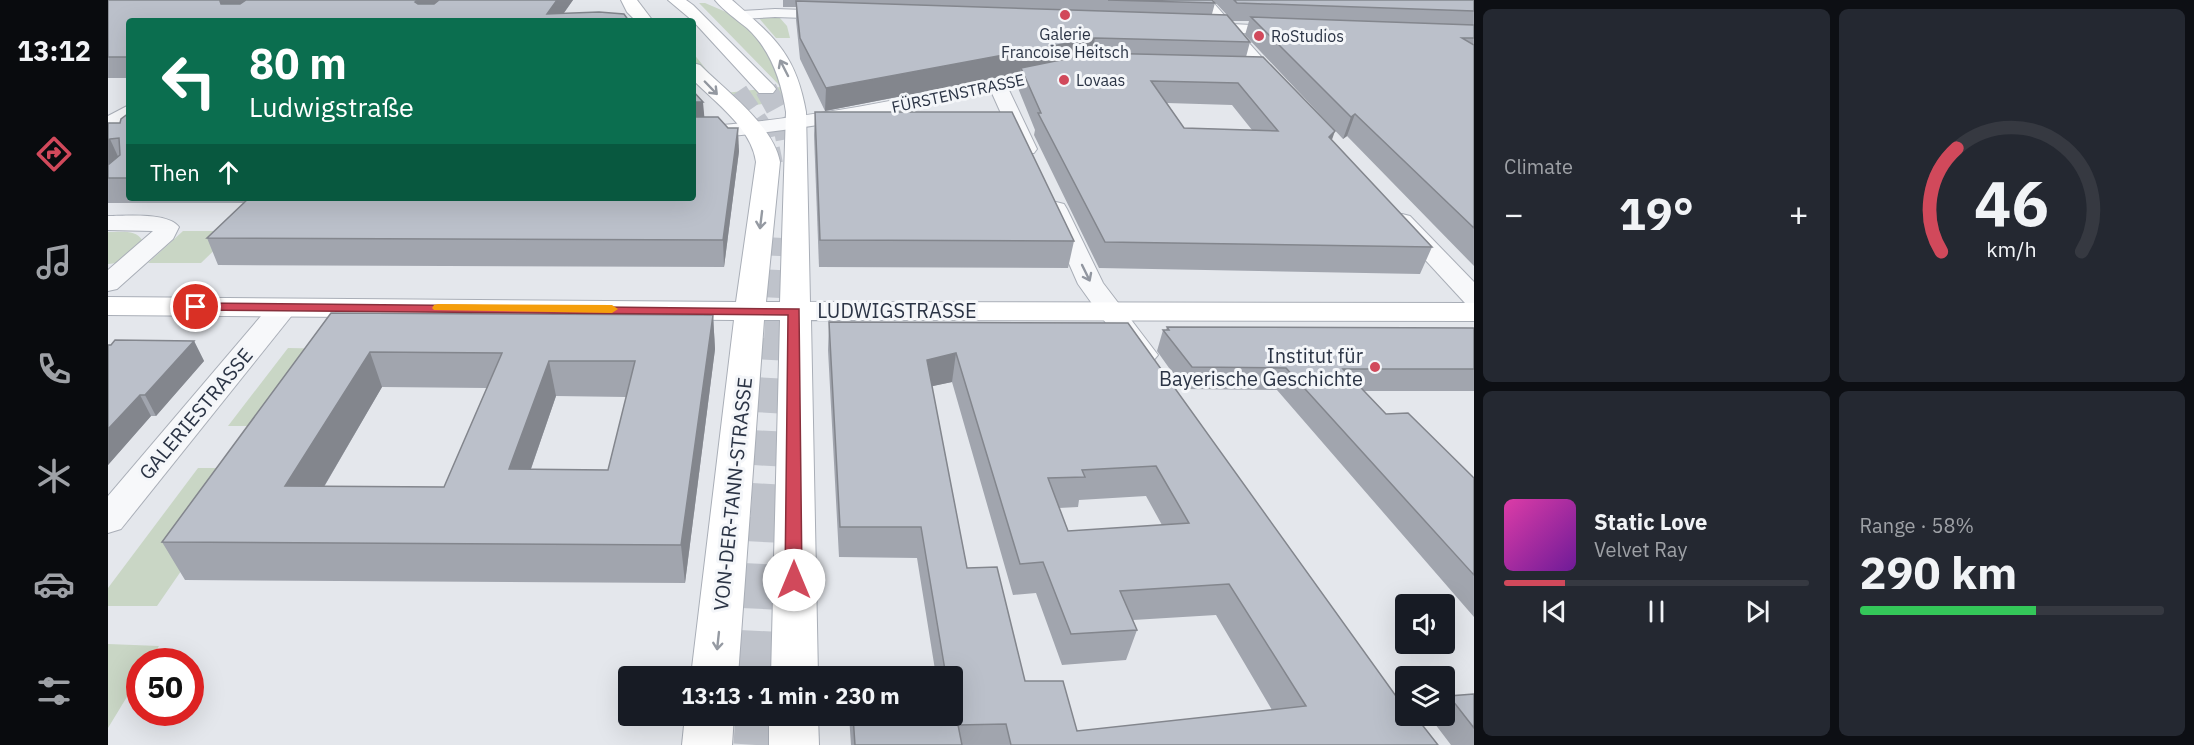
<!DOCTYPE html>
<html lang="en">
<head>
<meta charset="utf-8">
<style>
  :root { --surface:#171b24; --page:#242831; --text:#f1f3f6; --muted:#9ea1a6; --line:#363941; --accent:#d1495b }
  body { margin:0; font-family:"IBM Plex Sans",sans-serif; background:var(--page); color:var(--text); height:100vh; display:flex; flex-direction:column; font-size:22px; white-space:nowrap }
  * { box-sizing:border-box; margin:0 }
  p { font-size:20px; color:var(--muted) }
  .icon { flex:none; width:33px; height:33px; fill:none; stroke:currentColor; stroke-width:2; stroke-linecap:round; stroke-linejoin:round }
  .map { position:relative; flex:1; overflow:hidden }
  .panel { display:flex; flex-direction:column; gap:9px; padding:9px; background:#0d0f14; width:720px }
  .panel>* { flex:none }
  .banner { position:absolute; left:18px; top:18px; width:570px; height:183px; border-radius:6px; box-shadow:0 6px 24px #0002; background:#0b6e4f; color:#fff; overflow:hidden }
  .tools { position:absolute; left:1287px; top:594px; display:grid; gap:12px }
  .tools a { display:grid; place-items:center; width:60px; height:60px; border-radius:6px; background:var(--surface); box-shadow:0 6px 24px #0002; font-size:30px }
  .speed { position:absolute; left:18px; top:648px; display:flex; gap:12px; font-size:30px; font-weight:700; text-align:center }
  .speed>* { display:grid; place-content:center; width:78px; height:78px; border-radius:50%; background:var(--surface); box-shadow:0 6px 24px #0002; line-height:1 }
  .speed .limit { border:9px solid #d22; background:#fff; color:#111 }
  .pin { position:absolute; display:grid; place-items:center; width:51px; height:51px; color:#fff; margin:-26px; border:3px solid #fff; border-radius:50%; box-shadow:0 2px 6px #0007 }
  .me { position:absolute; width:66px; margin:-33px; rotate:0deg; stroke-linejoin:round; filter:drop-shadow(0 0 4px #0008) }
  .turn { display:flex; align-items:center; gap:21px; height:126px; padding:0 24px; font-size:27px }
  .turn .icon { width:78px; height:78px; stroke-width:2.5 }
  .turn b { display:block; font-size:42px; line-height:51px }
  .then { display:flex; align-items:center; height:57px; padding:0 24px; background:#0003; gap:12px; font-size:22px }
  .big { font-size:45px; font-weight:700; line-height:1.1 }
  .panel .tile { flex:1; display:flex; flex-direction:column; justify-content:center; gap:9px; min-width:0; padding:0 21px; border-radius:9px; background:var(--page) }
  .panel .dial { align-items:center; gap:0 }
  .dial svg { height:156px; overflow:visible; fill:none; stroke:var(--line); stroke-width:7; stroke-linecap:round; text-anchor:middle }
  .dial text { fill:var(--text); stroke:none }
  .song { display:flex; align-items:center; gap:18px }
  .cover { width:72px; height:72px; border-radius:9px; background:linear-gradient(135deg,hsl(320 70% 55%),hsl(280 70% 35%)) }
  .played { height:6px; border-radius:3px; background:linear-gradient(90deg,var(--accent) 20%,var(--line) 20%) }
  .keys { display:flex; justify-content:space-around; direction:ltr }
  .heat { display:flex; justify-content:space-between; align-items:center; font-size:33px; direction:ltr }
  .charge { height:9px; border-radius:4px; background:linear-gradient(90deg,#34c759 58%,var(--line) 0) }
  .panel .tiles { flex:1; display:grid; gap:9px; grid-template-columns:repeat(2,1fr) }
  .trip { position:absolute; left:510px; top:666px; width:345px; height:60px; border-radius:6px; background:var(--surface); box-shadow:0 6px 24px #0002; font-weight:700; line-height:60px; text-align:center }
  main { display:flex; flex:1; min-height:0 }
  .tabs { display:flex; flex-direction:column; width:108px; justify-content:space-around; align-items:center; background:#090b0e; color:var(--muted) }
  .tabs .icon { width:42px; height:42px }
  .tabs .active { color:var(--accent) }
  .tabs b { font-size:27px; color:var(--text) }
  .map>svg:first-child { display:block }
</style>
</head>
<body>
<main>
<nav class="tabs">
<b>13:12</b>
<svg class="icon active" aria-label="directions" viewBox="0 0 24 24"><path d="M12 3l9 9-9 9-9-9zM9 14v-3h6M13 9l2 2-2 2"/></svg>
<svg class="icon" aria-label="music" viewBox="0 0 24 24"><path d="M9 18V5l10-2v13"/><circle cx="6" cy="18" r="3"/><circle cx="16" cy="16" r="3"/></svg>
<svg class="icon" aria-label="phone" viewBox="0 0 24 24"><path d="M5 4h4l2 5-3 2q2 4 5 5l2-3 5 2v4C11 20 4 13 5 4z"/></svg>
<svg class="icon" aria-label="climate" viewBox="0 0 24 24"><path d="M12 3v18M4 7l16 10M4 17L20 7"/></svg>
<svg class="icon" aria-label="car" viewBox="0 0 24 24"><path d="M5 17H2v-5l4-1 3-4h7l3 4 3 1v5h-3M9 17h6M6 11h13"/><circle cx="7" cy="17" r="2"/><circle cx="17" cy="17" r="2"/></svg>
<svg class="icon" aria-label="filters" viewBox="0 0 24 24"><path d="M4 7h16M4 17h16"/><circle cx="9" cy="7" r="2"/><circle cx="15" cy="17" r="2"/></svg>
</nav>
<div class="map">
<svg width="1366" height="745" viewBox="0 0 1366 745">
  <rect width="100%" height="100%" fill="#e4e7ec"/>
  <g fill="#c9d6c5">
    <path d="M591,3H597L632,18L660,48L678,97C664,103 641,109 626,102C617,98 594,71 585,62V53L617,93L673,87Z"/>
    <polygon points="649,16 671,17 679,26 682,38 668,38"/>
    <polygon points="75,231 126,231 93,263 40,263"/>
    <path d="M0,232C11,232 28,229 34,240C30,252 13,264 0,264Z"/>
    <polygon points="180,348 232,349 178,426 120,426"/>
    <polygon points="90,468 144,468 49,606 0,606 0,588"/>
    <polygon points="0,644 51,646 41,661 32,662 31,677 0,728"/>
  </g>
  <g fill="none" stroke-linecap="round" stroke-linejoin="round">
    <g stroke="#bfc3cb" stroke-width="22" stroke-dasharray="22 11" stroke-linecap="butt">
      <polyline points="658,89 675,120 679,141"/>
      <polyline points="629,92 658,135 664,164"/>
    </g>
    <polyline stroke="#bfc3cb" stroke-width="28" stroke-dasharray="28 14" stroke-linecap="butt" points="670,340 675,238"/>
    <polyline stroke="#bfc3cb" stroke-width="35" stroke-dasharray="35 18" stroke-linecap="butt" points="660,519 670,339"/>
    <g stroke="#bfc3cb" stroke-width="45" stroke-dasharray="45 22" stroke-linecap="butt">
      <polyline points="652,676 660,518"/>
      <polyline points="648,745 650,716"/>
    </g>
    <g stroke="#a9aeb7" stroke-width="2">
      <g id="street">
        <polygon points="1088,0 1103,0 1124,24 1185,27 1188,30 1185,33 1180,35 1132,33 1176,82 1179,86 1176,90 1164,90 1115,32 1085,30 1082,27 1085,24 1107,23"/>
        <polygon points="667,9 727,11 734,15 727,19 667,17 633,19 626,15 633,11"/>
        <path d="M951,67L957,68L960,72L957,76L900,88L929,149L926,153H912L909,149L883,91C784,113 686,133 585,139V127C709,120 830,91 951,67Z"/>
        <polygon points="21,105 21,119 0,131 0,116"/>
        <polygon points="948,202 956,204 959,209 995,283 1050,355 1045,361 1035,364 1025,361 970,284 937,209 940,204"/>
        <polygon points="1294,214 1302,216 1366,282 1366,305 1357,303 1286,226 1282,221 1286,216"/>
        <path d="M0,216C18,216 60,212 71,227L65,239L9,289L0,291V270L45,231L0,230Z"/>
        <polygon points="175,300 185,302 189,308 185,314 13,529 0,533 0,496 165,302"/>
      </g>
    </g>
    <g stroke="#a9aeb7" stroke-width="2">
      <g id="secondary">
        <polygon points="513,0 529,0 545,21 528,21 519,12"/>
        <polygon points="560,0 578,0 585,5 665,85 668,89 665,93 651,93 585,21"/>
        <path d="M607,0H624C666,37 688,54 698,112L702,302L1366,303V321L703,320L710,676H663L672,320H656L630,676H583L626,320L0,315V297L628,302L648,162C644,129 608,103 585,80V63L592,65C618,91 665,125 672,162L658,302H672L678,112C673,80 663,50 639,28C628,19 616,11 607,0Z"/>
        <polygon points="577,716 626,716 624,745 574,745"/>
        <polygon points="661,716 710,716 711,745 661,745"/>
      </g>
    </g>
    <use href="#street" fill="#f7f8fa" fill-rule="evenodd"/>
    <use href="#secondary" fill="#fff" fill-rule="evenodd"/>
  </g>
  <g fill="#a1a5ae" fill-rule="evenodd">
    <polygon points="0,0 330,1 465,0 456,13 21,21 21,78 0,78"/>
    <path d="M675,0H1104L1107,3L1104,14L1119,15L1105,0H1366V266L1239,136L1235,139L1137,35L1141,21H1124L1142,42L1138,57L1224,141L1324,247L1312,274L991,268L926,135L927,130L910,88L912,73L717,111L692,59L688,20V7H675ZM1059,103L1124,105L1144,130L1076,128Z"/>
    <polygon points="707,112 966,241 960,268 711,267 706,135"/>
    <polygon points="21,113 21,198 585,198 596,117 631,151 616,267 110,265 99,238 136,203 0,203 0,123 12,123"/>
    <path d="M223,313L605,315L607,349L577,583L77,580L54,542ZM274,387L379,388L336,487H216ZM448,396L518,397L500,470L423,469Z"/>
    <path d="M721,322L1020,323L1298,716L1330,745H743L741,716H844V676H828L809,558L731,557L720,350ZM844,382L905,595L928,593L954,665L1018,660L1029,630L1025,620L1108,615L1164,710L969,731L917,681L859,568L824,386ZM1038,496L1054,525L960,531L951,508L970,507L971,500Z"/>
    <polygon points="1059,327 1366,328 1366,391 1256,391 1278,414 1366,478 1366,617 1169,390 1076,389 1049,351 1055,330 1058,330"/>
    <polygon points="86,341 96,361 48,416 43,416 0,465 0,345"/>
    <polygon points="1366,694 1366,745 1343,745 1324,720 1327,716 1336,716 1336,702 1341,696"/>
  </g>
  <g fill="#83868d">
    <polygon points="113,0 150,0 119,19 112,1"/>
    <polygon points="310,0 330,0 330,1 312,21 307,2"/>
    <polygon points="449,0 465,0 450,21 439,14"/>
    <polygon points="987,38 983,59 913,68 912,73 717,111 718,88"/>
    <polygon points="585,102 595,102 597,124 585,125"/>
    <polygon points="1247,114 1239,136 1235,139 1243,117"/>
    <polygon points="630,128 631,151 616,267 615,240"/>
    <polygon points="1227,131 1219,154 1221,137"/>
    <polygon points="2,139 13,163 0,173 0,140"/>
    <polygon points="605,315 607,349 577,583 573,545"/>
    <polygon points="86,341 96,361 48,416 37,395"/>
    <polygon points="262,352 274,387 194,524 177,486"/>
    <polygon points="848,353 844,382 816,388 819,360"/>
    <polygon points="441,361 448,396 410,506 401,469"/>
    <polygon points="32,395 43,416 0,465 0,429"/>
  </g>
  <g fill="#bbc0ca" stroke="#83868d" stroke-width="1.5" fill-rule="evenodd">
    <polygon points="0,0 113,0 112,1 113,4 132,4 138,0 310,0 307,2 310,4 326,4 331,0 449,0 439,14 491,12 516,14 521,21 21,21 21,57 0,57"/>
    <polygon points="1000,0 1104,0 1107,3"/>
    <polygon points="1126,0 1366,0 1366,11 1129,3"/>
    <polygon points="688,1 1119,15 1142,42 987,38 718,88 692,38"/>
    <polygon points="1143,17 1366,25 1366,38 1354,38 1366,45 1366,228 1247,114 1243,117"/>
    <path d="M987,53L1155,57L1227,131L1221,137L1324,247L997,242L930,113H933L913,68ZM1043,81L1130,83L1170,131L1076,128Z"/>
    <polygon points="585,91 595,102 585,102"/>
    <polygon points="707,112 904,112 966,241 712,240"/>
    <polygon points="21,113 21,178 0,178 0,165 12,155 11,138 2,139 0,140 0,123 12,123 13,119"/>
    <polygon points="585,117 610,117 620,128 630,128 615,240 99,238 141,198 585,198"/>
    <path d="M223,313L605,315L573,545L54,542ZM262,352L394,353L336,487L177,486ZM441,361H527L500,470L401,469Z"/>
    <path d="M721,322L1020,323L1298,710V716L1308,717L1330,745H903L898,724L850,725L854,745H747L745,716H844V676H838L813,527H732ZM848,353L912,564L935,562L963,634L1029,630L1012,591L1121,584L1198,706L969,731L955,681H917L889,567L859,568L819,360ZM1048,466L1081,523L960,531L940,478L977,477L974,470Z"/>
    <polygon points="1059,327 1366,328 1366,369 1235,369 1278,414 1300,413 1366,478 1366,575 1178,368 1084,367 1055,330 1061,330"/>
    <polygon points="7,340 86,341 37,395 32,395 0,429 0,345 3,345"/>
    <polygon points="1366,694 1366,728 1341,696"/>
  </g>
  <defs><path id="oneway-shaft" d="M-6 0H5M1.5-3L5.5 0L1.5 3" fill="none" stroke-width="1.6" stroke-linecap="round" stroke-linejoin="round" transform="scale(1.5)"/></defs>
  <g stroke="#959aa2">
    <use href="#oneway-shaft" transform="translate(676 68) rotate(-117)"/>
    <use href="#oneway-shaft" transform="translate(603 88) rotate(46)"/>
    <use href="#oneway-shaft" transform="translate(653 220) rotate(97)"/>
    <use href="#oneway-shaft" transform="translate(610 641) rotate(96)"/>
  </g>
  <use stroke="#9196a0" href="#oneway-shaft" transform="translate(978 273) rotate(64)"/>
  <polygon fill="#d1495b" stroke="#882f3b" stroke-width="1.5" points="88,303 691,309 694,580 692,585 686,587 679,585 677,580 680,315 83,310 82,307 83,304"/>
  <polygon fill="#f59e0b" points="330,304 504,305 510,309 504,313 326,310 324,308 326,305"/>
  <g fill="#d1495b" stroke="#f4f6f9" stroke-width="2">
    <circle cx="957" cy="15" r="6"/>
    <circle cx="1151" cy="36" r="6"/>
    <circle cx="956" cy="80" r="6"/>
    <circle cx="1267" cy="367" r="6"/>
  </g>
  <g text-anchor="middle" stroke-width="6" stroke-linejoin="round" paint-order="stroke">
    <g font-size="16" fill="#2b3445" stroke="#f4f6f9" text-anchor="start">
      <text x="957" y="40" text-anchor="middle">Galerie<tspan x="957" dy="18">Francoise Heitsch</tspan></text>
      <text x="1163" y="42">RoStudios</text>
      <text x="968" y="86">Lovaas</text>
    </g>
    <g font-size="16" fill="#2b3445" stroke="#f4f6f9">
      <text transform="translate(850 93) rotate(-12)" y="6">FÜRSTENSTRASSE</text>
    </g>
    <g font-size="20" fill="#2b3445" stroke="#f4f6f9">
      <text x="789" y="318">LUDWIGSTRASSE</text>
      <text transform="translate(88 414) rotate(-50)" y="7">GALERIESTRASSE</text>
      <text transform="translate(625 494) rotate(-84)" y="7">VON-DER-TANN-STRASSE</text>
    </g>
    <g font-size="20" fill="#2b3445" stroke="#f4f6f9" text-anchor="end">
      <text x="1255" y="363">Institut für<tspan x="1255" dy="23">Bayerische Geschichte</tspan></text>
    </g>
  </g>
</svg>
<div class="tools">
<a><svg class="icon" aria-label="sound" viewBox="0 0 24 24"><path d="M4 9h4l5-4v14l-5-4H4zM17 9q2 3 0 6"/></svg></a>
<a><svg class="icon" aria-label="layers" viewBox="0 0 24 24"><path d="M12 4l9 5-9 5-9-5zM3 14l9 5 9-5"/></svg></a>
</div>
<div class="speed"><div class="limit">50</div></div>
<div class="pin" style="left:88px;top:307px;background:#d93025"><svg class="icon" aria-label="arrive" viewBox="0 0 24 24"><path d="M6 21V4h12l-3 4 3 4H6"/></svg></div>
<svg class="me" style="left:686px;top:580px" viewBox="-20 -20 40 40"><circle r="19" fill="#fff"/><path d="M0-13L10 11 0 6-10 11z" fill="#d1495b"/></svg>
<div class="trip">13:13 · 1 min · 230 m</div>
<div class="banner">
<div class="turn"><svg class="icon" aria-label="left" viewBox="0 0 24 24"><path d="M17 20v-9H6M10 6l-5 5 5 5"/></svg><div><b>80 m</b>Ludwigstraße</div></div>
<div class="then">Then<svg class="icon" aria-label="ahead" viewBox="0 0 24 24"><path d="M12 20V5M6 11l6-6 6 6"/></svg></div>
</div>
</div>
<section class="panel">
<div class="tiles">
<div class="tile"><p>Climate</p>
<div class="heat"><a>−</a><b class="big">19°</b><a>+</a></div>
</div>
<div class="tile dial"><svg viewBox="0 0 100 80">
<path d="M14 69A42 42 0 1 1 86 69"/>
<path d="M14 69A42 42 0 0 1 22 16" stroke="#d1495b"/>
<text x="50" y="56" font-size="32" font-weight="700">46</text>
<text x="50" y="72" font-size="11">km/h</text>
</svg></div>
<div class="tile">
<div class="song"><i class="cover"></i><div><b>Static Love</b><p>Velvet Ray</p></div></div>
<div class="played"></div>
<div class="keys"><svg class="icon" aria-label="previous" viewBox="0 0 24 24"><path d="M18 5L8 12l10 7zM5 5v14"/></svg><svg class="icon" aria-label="pause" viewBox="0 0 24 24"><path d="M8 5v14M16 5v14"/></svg><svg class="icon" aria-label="next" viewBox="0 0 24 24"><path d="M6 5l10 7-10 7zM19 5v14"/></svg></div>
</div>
<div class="tile"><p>Range · 58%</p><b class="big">290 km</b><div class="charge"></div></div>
</div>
</section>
</main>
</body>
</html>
